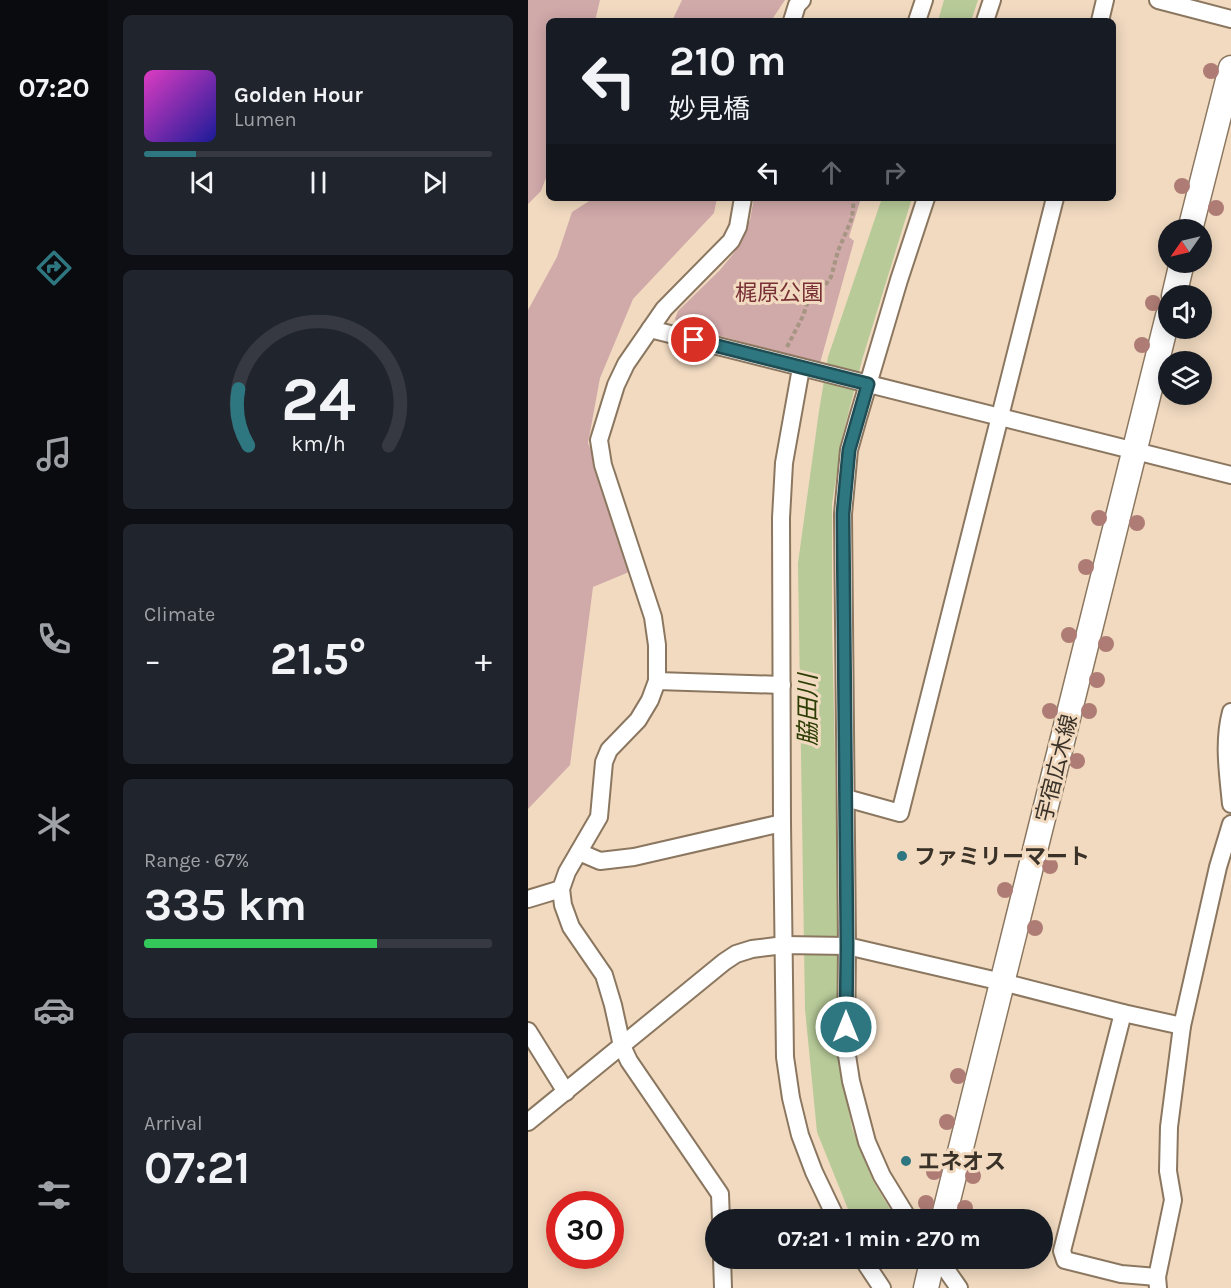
<!DOCTYPE html>
<html lang="en">
<head>
<meta charset="utf-8">
<style>
  :root { --surface:#171b24; --page:#20242c; --text:#f1f3f6; --muted:#9ea1a6; --line:#363941; --accent:#2f7780 }
  body { margin:0; font-family:Karla,"Noto Sans JP",sans-serif; background:var(--page); color:var(--text); height:100vh; display:flex; flex-direction:column; font-size:22px; white-space:nowrap }
  * { box-sizing:border-box; margin:0 }
  p { font-size:20px; color:var(--muted) }
  .icon { flex:none; width:33px; height:33px; fill:none; stroke:currentColor; stroke-width:2; stroke-linecap:round; stroke-linejoin:round }
  .map { position:relative; flex:1; overflow:hidden }
  .panel { display:flex; flex-direction:column; gap:15px; padding:15px; background:#0d0f14; width:420px }
  .panel>* { flex:none }
  .banner { position:absolute; left:18px; top:18px; width:570px; height:183px; border-radius:9px; box-shadow:0 3px 15px #0003; background:#171b24; color:var(--text); overflow:hidden }
  .needle { width:39px; rotate:236deg }
  .tools { position:absolute; left:630px; top:219px; display:grid; gap:12px }
  .tools a { display:grid; place-items:center; width:54px; height:54px; border-radius:50%; background:var(--surface); box-shadow:0 3px 15px #0003; font-size:30px }
  .speed { position:absolute; left:18px; top:1191px; display:flex; gap:12px; font-size:30px; font-weight:700; text-align:center }
  .speed>* { display:grid; place-content:center; width:78px; height:78px; border-radius:50%; background:var(--surface); box-shadow:0 3px 15px #0003; line-height:1 }
  .speed .limit { border:9px solid #d22; background:#fff; color:#111 }
  .pin { position:absolute; display:grid; place-items:center; width:51px; height:51px; color:#fff; margin:-26px; border:3px solid #fff; border-radius:50%; box-shadow:0 2px 6px #0007 }
  .me { position:absolute; width:66px; margin:-33px; rotate:0deg; stroke-linejoin:round; filter:drop-shadow(0 0 4px #0008) }
  .turn { display:flex; align-items:center; gap:21px; height:126px; padding:0 24px; font-size:27px }
  .turn .icon { width:78px; height:78px; stroke-width:2.5 }
  .turn b { display:block; font-size:42px; line-height:51px }
  .lanes { display:flex; align-items:center; height:57px; padding:0 24px; background:#0003; justify-content:center; gap:30px; direction:ltr }
  .lanes .off { opacity:.35 }
  .big { font-size:45px; font-weight:700; line-height:1.1 }
  .panel .widget { flex:1; display:flex; flex-direction:column; justify-content:center; gap:9px; min-width:0; padding:0 21px; border-radius:9px; background:var(--page) }
  .panel .dial { align-items:center; gap:0 }
  .dial svg { height:156px; overflow:visible; fill:none; stroke:var(--line); stroke-width:7; stroke-linecap:round; text-anchor:middle }
  .dial text { fill:var(--text); stroke:none }
  .song { display:flex; align-items:center; gap:18px }
  .cover { width:72px; height:72px; border-radius:9px; background:linear-gradient(135deg,hsl(310 70% 55%),hsl(240 70% 35%)) }
  .played { height:6px; border-radius:3px; background:linear-gradient(90deg,var(--accent) 15%,var(--line) 15%) }
  .keys { display:flex; justify-content:space-around; direction:ltr }
  .heat { display:flex; justify-content:space-between; align-items:center; font-size:33px; direction:ltr }
  .charge { height:9px; border-radius:4px; background:linear-gradient(90deg,#34c759 67%,var(--line) 0) }
  .trip { position:absolute; left:177px; top:1209px; width:348px; height:60px; border-radius:30px; background:var(--surface); box-shadow:0 3px 15px #0003; font-weight:700; line-height:60px; text-align:center }
  main { display:flex; flex:1; min-height:0 }
  .menu { display:flex; flex-direction:column; width:108px; justify-content:space-around; align-items:center; background:#090b0e; color:var(--muted) }
  .menu .icon { width:42px; height:42px }
  .menu .active { color:var(--accent) }
  .menu b { font-size:27px; color:var(--text) }
  .map>svg:first-child { display:block }
</style>
</head>
<body>
<main>
<nav class="menu">
<b>07:20</b>
<svg class="icon active" aria-label="directions" viewBox="0 0 24 24"><path d="M12 3l9 9-9 9-9-9zM9 14v-3h6M13 9l2 2-2 2"/></svg>
<svg class="icon" aria-label="music" viewBox="0 0 24 24"><path d="M9 18V5l10-2v13"/><circle cx="6" cy="18" r="3"/><circle cx="16" cy="16" r="3"/></svg>
<svg class="icon" aria-label="phone" viewBox="0 0 24 24"><path d="M5 4h4l2 5-3 2q2 4 5 5l2-3 5 2v4C11 20 4 13 5 4z"/></svg>
<svg class="icon" aria-label="climate" viewBox="0 0 24 24"><path d="M12 3v18M4 7l16 10M4 17L20 7"/></svg>
<svg class="icon" aria-label="car" viewBox="0 0 24 24"><path d="M5 17H2v-5l4-1 3-4h7l3 4 3 1v5h-3M9 17h6M6 11h13"/><circle cx="7" cy="17" r="2"/><circle cx="17" cy="17" r="2"/></svg>
<svg class="icon" aria-label="filters" viewBox="0 0 24 24"><path d="M4 7h16M4 17h16"/><circle cx="9" cy="7" r="2"/><circle cx="15" cy="17" r="2"/></svg>
</nav>
<section class="panel">
<div class="widget">
<div class="song"><i class="cover"></i><div><b>Golden Hour</b><p>Lumen</p></div></div>
<div class="played"></div>
<div class="keys"><svg class="icon" aria-label="previous" viewBox="0 0 24 24"><path d="M18 5L8 12l10 7zM5 5v14"/></svg><svg class="icon" aria-label="pause" viewBox="0 0 24 24"><path d="M8 5v14M16 5v14"/></svg><svg class="icon" aria-label="next" viewBox="0 0 24 24"><path d="M6 5l10 7-10 7zM19 5v14"/></svg></div>
</div>
<div class="widget dial"><svg viewBox="0 0 100 80">
<path d="M14 69A42 42 0 1 1 86 69"/>
<path d="M14 69A42 42 0 0 1 9 40" stroke="#2f7780"/>
<text x="50" y="56" font-size="32" font-weight="700">24</text>
<text x="50" y="72" font-size="11">km/h</text>
</svg></div>
<div class="widget"><p>Climate</p>
<div class="heat"><a>−</a><b class="big">21.5°</b><a>+</a></div>
</div>
<div class="widget"><p>Range · 67%</p><b class="big">335 km</b><div class="charge"></div></div>
<div class="widget"><p>Arrival</p><b class="big">07:21</b></div>
</section>
<div class="map">
<svg width="703" height="1288" viewBox="0 0 703 1288">
  <rect width="100%" height="100%" fill="#f1dac0"/>
  <g fill="#d0a9a9">
    <polygon points="0,0 72,0 67,21 21,21 21,170 13,191 0,204"/>
    <polygon points="154,0 257,0 243,21 144,21"/>
    <polygon points="66,198 189,198 186,213 105,299 72,378 60,443 70,466 101,572 65,587 42,765 0,809 0,310 29,257 44,212"/>
    <polygon points="226,198 333,198 321,237 326,241 292,363 152,325 147,319 150,311 192,270 206,253 222,220"/>
  </g>
  <g fill="#b7ca98">
    <polygon points="416,0 450,0 443,21 410,21"/>
    <polygon points="354,198 384,198 334,360 315,434 304,504 304,625 314,1073 324,1128 345,1181 368,1219 324,1219 289,1132 277,1009 270,563 291,411 300,357"/>
  </g>
  <polygon fill="#f1dac0" points="401,1258 423,1288 366,1288 366,1287 373,1259"/>
  <g fill="none" stroke-linecap="round" stroke-linejoin="round">
    <g stroke="#8b7760" stroke-width="20">
      <g id="street">
        <polyline points="630,0 703,19"/>
        <polyline points="264,21 269,5 274,0"/>
        <polyline points="389,21 396,0"/>
        <polyline points="457,21 464,0"/>
        <polyline points="572,21 577,0"/>
        <polyline points="122,329 703,475"/>
        <polyline points="273,368 256,463 253,518 254,823 257,1057 263,1098 272,1135 286,1172 309,1220"/>
        <polyline points="129,681 254,685"/>
        <path d="M703,712C695,742 700,773 703,804"/>
        <polyline points="318,798 372,813 527,198"/>
        <polyline points="51,852 72,861 106,857 254,823"/>
        <polyline points="0,899 33,889"/>
        <polyline points="595,1013 534,1251 537,1260 593,1274 629,1277"/>
        <polyline points="0,1031 38,1092"/>
        <polyline points="0,1122 196,962 208,954 224,949 256,945 319,946 474,982 595,1013 654,1026"/>
        <polyline points="193,1220 192,1194 101,1061 94,1046 85,1005 76,975 43,927 35,905 33,889 39,872 71,817 76,762 81,750 110,720 122,700 129,681 129,645 125,617 75,465 71,440 88,385 98,364 136,309 203,241 210,227 215,198"/>
        <polyline points="381,1220 354,1176 339,1142 323,1081 318,1049 319,946 315,514 321,450 330,418 371,280 398,198"/>
        <polyline points="194,1258 195,1288"/>
        <polyline points="334,1258 354,1288"/>
        <polyline points="410,1258 431,1288"/>
        <polyline points="630,1288 629,1277 645,1200 640,1171 641,1127 654,1026 690,867 703,824"/>
      </g>
    </g>
    <g stroke="#8b7760" stroke-width="27">
      <g id="secondary">
        <polyline points="662,230 703,68"/>
        <polyline points="646,296 654,262"/>
        <polyline points="415,1220 640,316"/>
        <polyline points="398,1288 405,1258"/>
      </g>
    </g>
    <polyline stroke="#a69582" stroke-width="4" stroke-dasharray="4.5 3" stroke-linecap="butt" points="259,347 275,316 281,298 295,288 303,277 310,251 324,218 326,198"/>
    <use href="#street" stroke="#fff" stroke-width="16"/>
    <use href="#secondary" stroke="#fff" stroke-width="24"/>
  </g>
  <g fill="#ae7c74">
    <circle cx="683" cy="71" r="8"/>
    <circle cx="654" cy="186" r="8"/>
    <circle cx="688" cy="208" r="8"/>
    <circle cx="625" cy="303" r="8"/>
    <circle cx="614" cy="345" r="8"/>
    <circle cx="571" cy="518" r="8"/>
    <circle cx="609" cy="523" r="8"/>
    <circle cx="558" cy="567" r="8"/>
    <circle cx="541" cy="635" r="8"/>
    <circle cx="578" cy="644" r="8"/>
    <circle cx="569" cy="680" r="8"/>
    <circle cx="522" cy="711" r="8"/>
    <circle cx="561" cy="711" r="8"/>
    <circle cx="549" cy="761" r="8"/>
    <circle cx="522" cy="866" r="8"/>
    <circle cx="477" cy="890" r="8"/>
    <circle cx="507" cy="928" r="8"/>
    <circle cx="430" cy="1076" r="8"/>
    <circle cx="419" cy="1122" r="8"/>
    <circle cx="406" cy="1172" r="8"/>
    <circle cx="445" cy="1176" r="8"/>
    <circle cx="398" cy="1203" r="8"/>
    <circle cx="437" cy="1208" r="8"/>
  </g>
  <g fill="none" stroke-linecap="round" stroke-linejoin="round">
    <g stroke="#1f4d53" stroke-width="15">
      <polyline id="route" points="166,340 340,384 321,450 315,514 319,946 318,1027"/>
    </g>
    <use href="#route" stroke="#2f7780" stroke-width="10"/>
  </g>
  <g fill="#2f7780" stroke="#f1dac0" stroke-width="2">
    <circle cx="374" cy="856" r="6"/>
    <circle cx="378" cy="1161" r="6"/>
  </g>
  <g text-anchor="middle" stroke-width="6" stroke-linejoin="round" paint-order="stroke">
    <g font-size="22" fill="#782f35" stroke="#f1dac0">
      <text x="251" y="300">梶原公園</text>
    </g>
    <g font-size="22" fill="#3a3228" stroke="#f1dac0">
      <text transform="translate(528 768) rotate(-76)" y="8">宇宿広木線</text>
    </g>
    <g font-size="22" font-weight="bold" fill="#3a3228" stroke="#f1dac0" text-anchor="start">
      <text x="386" y="864">ファミリーマート</text>
      <text x="390" y="1169">エネオス</text>
    </g>
    <g font-size="24" font-style="italic" fill="#2d3d03" stroke="#f1dac0">
      <text transform="translate(280 710) rotate(-90)" y="8">脇田川</text>
    </g>
  </g>
</svg>
<div class="tools">
<a><svg class="needle" viewBox="-14 -14 28 28"><path d="M0-13l5 13h-10z" fill="#e53935"/><path d="M0 13l5-13h-10z" fill="#9ea1a6"/></svg></a>
<a><svg class="icon" aria-label="sound" viewBox="0 0 24 24"><path d="M4 9h4l5-4v14l-5-4H4zM17 9q2 3 0 6"/></svg></a>
<a><svg class="icon" aria-label="layers" viewBox="0 0 24 24"><path d="M12 4l9 5-9 5-9-5zM3 14l9 5 9-5"/></svg></a>
</div>
<div class="speed"><div class="limit">30</div></div>
<div class="pin" style="left:166px;top:340px;background:#d93025"><svg class="icon" aria-label="arrive" viewBox="0 0 24 24"><path d="M6 21V4h12l-3 4 3 4H6"/></svg></div>
<svg class="me" style="left:318px;top:1027px" viewBox="-20 -20 40 40"><circle r="17" fill="#2f7780" stroke="#fff" stroke-width="3"/><path d="M0-11L8 9 0 5-8 9z" fill="#fff"/></svg>
<div class="trip">07:21 · 1 min · 270 m</div>
<div class="banner">
<div class="turn"><svg class="icon" aria-label="left" viewBox="0 0 24 24"><path d="M17 20v-9H6M10 6l-5 5 5 5"/></svg><div><b>210 m</b>妙見橋</div></div>
<div class="lanes"><svg class="icon" aria-label="left" viewBox="0 0 24 24"><path d="M17 20v-9H6M10 6l-5 5 5 5"/></svg><svg class="icon off" aria-label="ahead" viewBox="0 0 24 24"><path d="M12 20V5M6 11l6-6 6 6"/></svg><svg class="icon off" aria-label="right" viewBox="0 0 24 24"><path d="M7 20v-9h11M14 6l5 5-5 5"/></svg></div>
</div>
</div>
</main>
</body>
</html>
